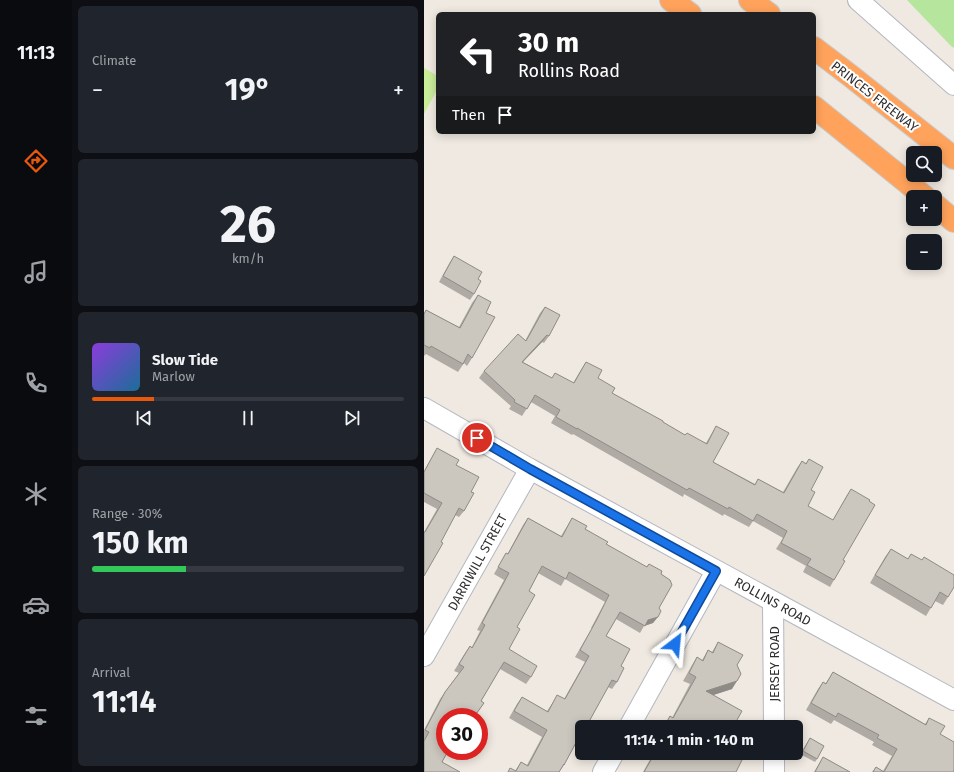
<!DOCTYPE html>
<html lang="en">
<head>
<meta charset="utf-8">
<style>
  :root { --surface:#171b24; --page:#20242c; --text:#f1f3f6; --muted:#9ea1a6; --line:#363941; --accent:#ea580c }
  body { margin:0; font-family:"Fira Sans",sans-serif; background:var(--page); color:var(--text); height:100vh; display:flex; flex-direction:column; font-size:15px; white-space:nowrap }
  * { box-sizing:border-box; margin:0 }
  p { font-size:13px; color:var(--muted) }
  .icon { flex:none; width:22px; height:22px; fill:none; stroke:currentColor; stroke-width:2; stroke-linecap:round; stroke-linejoin:round }
  .map { position:relative; flex:1; overflow:hidden }
  .drawer { display:flex; flex-direction:column; gap:6px; padding:6px; background:#0d0f14; width:352px }
  .drawer>* { flex:none }
  .banner { position:absolute; left:12px; top:12px; width:380px; height:122px; border-radius:6px; box-shadow:0 2px 10px #0003; background:#202124; color:#fff; overflow:hidden }
  .controls { position:absolute; left:482px; top:146px; display:grid; gap:8px }
  .controls a { display:grid; place-items:center; width:36px; height:36px; border-radius:6px; background:var(--surface); box-shadow:0 2px 10px #0003; font-size:20px }
  .speed { position:absolute; left:12px; top:708px; display:flex; gap:8px; font-size:20px; font-weight:700; text-align:center }
  .speed>* { display:grid; place-content:center; width:52px; height:52px; border-radius:50%; background:var(--surface); box-shadow:0 2px 10px #0003; line-height:1 }
  .speed .limit { border:6px solid #d22; background:#fff; color:#111 }
  .pin { position:absolute; display:grid; place-items:center; width:34px; height:34px; color:#fff; margin:-17px; border:2px solid #fff; border-radius:50%; box-shadow:0 1px 4px #0007 }
  .me { position:absolute; width:44px; margin:-22px; rotate:29deg; stroke-linejoin:round; filter:drop-shadow(0 0 3px #0008) }
  .turn { display:flex; align-items:center; gap:14px; height:84px; padding:0 16px; font-size:18px }
  .turn .icon { width:52px; height:52px; stroke-width:2.5 }
  .turn b { display:block; font-size:28px; line-height:34px }
  .then { display:flex; align-items:center; height:38px; padding:0 16px; background:#0003; gap:8px; font-size:15px }
  .big { font-size:30px; font-weight:700; line-height:1.1 }
  .drawer .tile { flex:1; display:flex; flex-direction:column; justify-content:center; gap:6px; min-width:0; padding:0 14px; border-radius:6px; background:var(--page) }
  .drawer .dial { align-items:center; gap:0 }
  .dial b { font-size:52px; line-height:1 }
  .song { display:flex; align-items:center; gap:12px }
  .cover { width:48px; height:48px; border-radius:6px; background:linear-gradient(135deg,hsl(270 70% 55%),hsl(200 70% 35%)) }
  .played { height:4px; border-radius:2px; background:linear-gradient(90deg,var(--accent) 20%,var(--line) 20%) }
  .keys { display:flex; justify-content:space-around; direction:ltr }
  .heat { display:flex; justify-content:space-between; align-items:center; font-size:22px; direction:ltr }
  .charge { height:6px; border-radius:3px; background:linear-gradient(90deg,#34c759 30%,var(--line) 0) }
  .trip { position:absolute; left:151px; top:720px; width:228px; height:40px; border-radius:6px; background:var(--surface); box-shadow:0 2px 10px #0003; font-weight:700; line-height:40px; text-align:center }
  main { display:flex; flex:1; min-height:0 }
  .tabs { display:flex; flex-direction:column; width:72px; justify-content:space-around; align-items:center; background:#090b0e; color:var(--muted) }
  .tabs .icon { width:28px; height:28px }
  .tabs .active { color:var(--accent) }
  .tabs b { font-size:18px; color:var(--text) }
  .map>svg:first-child { display:block }
</style>
</head>
<body>
<main>
<nav class="tabs">
<b>11:13</b>
<svg class="icon active" aria-label="directions" viewBox="0 0 24 24"><path d="M12 3l9 9-9 9-9-9zM9 14v-3h6M13 9l2 2-2 2"/></svg>
<svg class="icon" aria-label="music" viewBox="0 0 24 24"><path d="M9 18V5l10-2v13"/><circle cx="6" cy="18" r="3"/><circle cx="16" cy="16" r="3"/></svg>
<svg class="icon" aria-label="phone" viewBox="0 0 24 24"><path d="M5 4h4l2 5-3 2q2 4 5 5l2-3 5 2v4C11 20 4 13 5 4z"/></svg>
<svg class="icon" aria-label="climate" viewBox="0 0 24 24"><path d="M12 3v18M4 7l16 10M4 17L20 7"/></svg>
<svg class="icon" aria-label="car" viewBox="0 0 24 24"><path d="M5 17H2v-5l4-1 3-4h7l3 4 3 1v5h-3M9 17h6M6 11h13"/><circle cx="7" cy="17" r="2"/><circle cx="17" cy="17" r="2"/></svg>
<svg class="icon" aria-label="filters" viewBox="0 0 24 24"><path d="M4 7h16M4 17h16"/><circle cx="9" cy="7" r="2"/><circle cx="15" cy="17" r="2"/></svg>
</nav>
<section class="drawer">
<div class="tile"><p>Climate</p>
<div class="heat"><a>−</a><b class="big">19°</b><a>+</a></div>
</div>
<div class="tile dial"><b>26</b><p>km/h</p></div>
<div class="tile">
<div class="song"><i class="cover"></i><div><b>Slow Tide</b><p>Marlow</p></div></div>
<div class="played"></div>
<div class="keys"><svg class="icon" aria-label="previous" viewBox="0 0 24 24"><path d="M18 5L8 12l10 7zM5 5v14"/></svg><svg class="icon" aria-label="pause" viewBox="0 0 24 24"><path d="M8 5v14M16 5v14"/></svg><svg class="icon" aria-label="next" viewBox="0 0 24 24"><path d="M6 5l10 7-10 7zM19 5v14"/></svg></div>
</div>
<div class="tile"><p>Range · 30%</p><b class="big">150 km</b><div class="charge"></div></div>
<div class="tile"><p>Arrival</p><b class="big">11:14</b></div>
</section>
<div class="map">
<svg width="530" height="772" viewBox="0 0 530 772">
  <rect width="100%" height="100%" fill="#efe9e1"/>
  <polygon fill="#b6e59e" points="483,0 530,0 530,48 527,46"/>
  <polygon fill="#c9ec9a" points="0,68 14,76 14,88 0,114"/>
  <g fill="none" stroke-linecap="round" stroke-linejoin="round">
    <g stroke="#b4b7c1" stroke-width="22">
      <g id="minor">
        <polyline points="434,0 530,85"/>
        <polyline points="0,408 106,469 530,700"/>
        <polyline points="349,602 350,727"/>
        <polyline points="0,656 106,469"/>
        <polyline points="205,727 292,571"/>
        <polyline points="350,753 350,772"/>
        <polyline points="179,772 190,753"/>
      </g>
    </g>
    <g stroke="#c9c9c9" stroke-width="24">
      <g id="motorway">
        <polyline points="247,0 266,14"/>
        <polyline points="326,0 345,14"/>
        <polyline points="390,48 428,77 530,158"/>
        <polyline points="390,107 501,197"/>
        <polyline points="511,205 530,221"/>
      </g>
    </g>
    <use href="#minor" stroke="#fff" stroke-width="20"/>
    <use href="#motorway" stroke="#ffa35c" stroke-width="22"/>
  </g>
  <g fill="#afaba4">
    <polygon points="30,256 50,294 46,300 15,282 26,262"/>
    <polygon points="54,295 62,313 48,358 43,366 40,363 34,372 2,354 0,356 0,313 2,310 35,327 48,303"/>
    <polygon points="121,307 125,336 120,343 118,342 99,362 128,378 131,373 149,383 158,368 162,362 174,378 188,393 261,435 282,443 292,426 289,462 331,484 334,479 359,492 373,468 378,461 382,463 385,459 387,490 384,506 409,520 423,495 427,489 419,560 410,580 406,587 379,572 382,566 352,549 359,538 329,521 325,527 300,514 299,516 260,494 259,497 149,434 148,435 127,423 131,416 107,402 98,416 85,409 87,406 55,378 60,371 101,341 116,313"/>
    <polygon points="13,448 32,465 47,492 40,511 35,517 31,515 17,542 0,532 13,509 0,502 0,471 9,455"/>
    <polygon points="104,518 137,536 148,518 161,529 182,544 222,567 225,564 237,574 235,608 229,623 220,626 216,633 192,619 182,636 197,666 193,682 188,689 184,687 156,738 151,745 140,765 135,772 84,772 86,768 91,771 97,762 103,765 118,737 85,718 93,704 98,697 123,711 129,702 133,695 140,699 161,662 151,657 168,628 167,628 181,602 141,579 137,586 114,573 105,591 93,627 85,649 107,677 102,684 76,669 57,701 60,703 50,717 21,717 18,762 0,772 0,730 16,699 35,673 30,671 41,653 46,646 48,647 56,631 53,630 80,580 70,574 82,553 84,553 99,525"/>
    <polygon points="467,549 484,559 487,554 524,597 519,605 511,601 502,616 446,583 461,557"/>
    <polygon points="294,642 313,665 308,689 289,695 309,727 239,727 246,716 248,718 266,684 259,681 268,665 273,657 278,660 284,650 288,652"/>
    <polygon points="409,672 501,724 505,718 516,734 530,772 448,772 452,767 459,771 468,756 448,745 450,742 410,720 407,724 382,710 394,689 399,682 402,683"/>
    <polygon points="386,738 393,759 391,762 376,754"/>
    <polygon points="227,753 315,753 312,772 219,772 228,756 226,754"/>
    <polygon points="399,757 426,772 390,772"/>
  </g>
  <g fill="#8e8b86">
    <polygon points="123,335 118,342 93,368 98,362"/>
    <polygon points="234,617 229,623 220,626 224,620"/>
    <polygon points="313,681 308,689 277,699 282,691"/>
  </g>
  <g fill="#cbc7bf" stroke="#8e8b86">
    <polygon points="30,256 58,272 54,279 57,281 50,294 19,276"/>
    <polygon points="54,295 67,302 62,313 71,317 48,358 44,354 39,364 7,346 6,348 0,345 0,314 2,310 36,328"/>
    <polygon points="121,307 136,315 125,336 123,335 98,362 128,378 131,373 150,383 162,362 178,370 174,378 191,388 188,393 239,421 239,422 261,435 263,433 283,444 292,426 305,433 289,462 331,485 334,479 360,493 378,461 382,464 385,459 399,467 387,490 391,492 384,506 409,520 427,489 446,500 445,501 451,505 419,560 421,561 410,580 383,565 387,559 357,543 363,531 333,514 329,521 305,507 304,509 265,488 263,490 153,428 153,429 132,417 136,410 111,395 103,409 90,402 91,400 60,371 94,334 102,341"/>
    <polygon points="13,448 35,460 32,465 55,477 47,492 50,493 40,511 35,508 17,542 19,543 0,576 0,532 1,532 18,503 0,493 0,472"/>
    <polygon points="104,518 138,537 148,518 163,526 161,529 184,542 182,544 223,567 225,564 238,571 237,574 246,580 248,585 235,608 237,611 234,617 224,620 221,626 196,612 182,636 206,649 197,666 200,668 193,682 188,680 162,727 158,727 158,734 156,738 155,737 140,765 140,764 135,772 84,772 86,768 92,771 97,762 104,766 123,730 90,711 98,697 124,712 133,695 141,699 165,656 156,650 172,621 185,595 145,572 142,579 118,566 105,591 111,595 93,627 96,629 85,649 113,666 107,677 80,662 57,701 60,703 50,717 21,717 21,751 24,751 18,762 36,772 0,772 0,741 5,732 1,730 21,692 40,667 35,664 46,646 48,648 61,625 58,623 85,573 74,567 82,553 84,554"/>
    <polygon points="467,549 484,559 487,554 498,560 500,557 530,575 530,587 524,597 516,592 507,608 451,575"/>
    <polygon points="294,642 319,655 313,665 317,674 313,681 282,691 318,711 309,727 240,727 246,716 249,718 272,677 265,673 273,657 279,661 284,650 289,653"/>
    <polygon points="409,672 502,725 505,718 521,726 516,734 530,742 530,772 449,772 452,767 460,772 473,749 453,738 455,735 414,713 412,717 387,703 399,682 402,684"/>
    <polygon points="386,738 400,746 393,759 379,751"/>
    <polygon points="231,753 315,753 320,756 312,772 220,772"/>
    <polygon points="399,757 426,772 391,772"/>
  </g>
  <g fill="none" stroke-linecap="round" stroke-linejoin="round">
    <g stroke="#114b97" stroke-width="10">
      <polyline id="route" points="53,438 106,469 292,571 251,644"/>
    </g>
    <use href="#route" stroke="#1a73e8" stroke-width="7"/>
  </g>
  <g text-anchor="middle" stroke-width="4" stroke-linejoin="round" paint-order="stroke">
    <g font-size="13" fill="#2e2e2e" stroke="#fff">
      <text transform="translate(451 96) rotate(38)" y="5">PRINCES FREEWAY</text>
      <text transform="translate(53 562) rotate(-61)" y="5">DARRIWILL STREET</text>
      <text transform="translate(349 601) rotate(29)" y="5">ROLLINS ROAD</text>
      <text transform="translate(350 664) rotate(-90)" y="5">JERSEY ROAD</text>
    </g>
  </g>
</svg>
<div class="controls">
<a><svg class="icon" aria-label="search" viewBox="0 0 24 24"><circle cx="10" cy="10" r="6"/><path d="M15 15l6 6"/></svg></a>
<a>+</a>
<a>−</a>
</div>
<div class="speed"><div class="limit">30</div></div>
<div class="pin" style="left:53px;top:438px;background:#d93025"><svg class="icon" aria-label="arrive" viewBox="0 0 24 24"><path d="M6 21V4h12l-3 4 3 4H6"/></svg></div>
<svg class="me" style="left:251px;top:644px" viewBox="-20 -20 40 40"><path d="M0-17L14 15 0 8-14 15z" fill="#1a73e8" stroke="#fff" stroke-width="4"/></svg>
<div class="trip">11:14 · 1 min · 140 m</div>
<div class="banner">
<div class="turn"><svg class="icon" aria-label="left" viewBox="0 0 24 24"><path d="M17 20v-9H6M10 6l-5 5 5 5"/></svg><div><b>30 m</b>Rollins Road</div></div>
<div class="then">Then<svg class="icon" aria-label="arrive" viewBox="0 0 24 24"><path d="M6 21V4h12l-3 4 3 4H6"/></svg></div>
</div>
</div>
</main>
</body>
</html>
